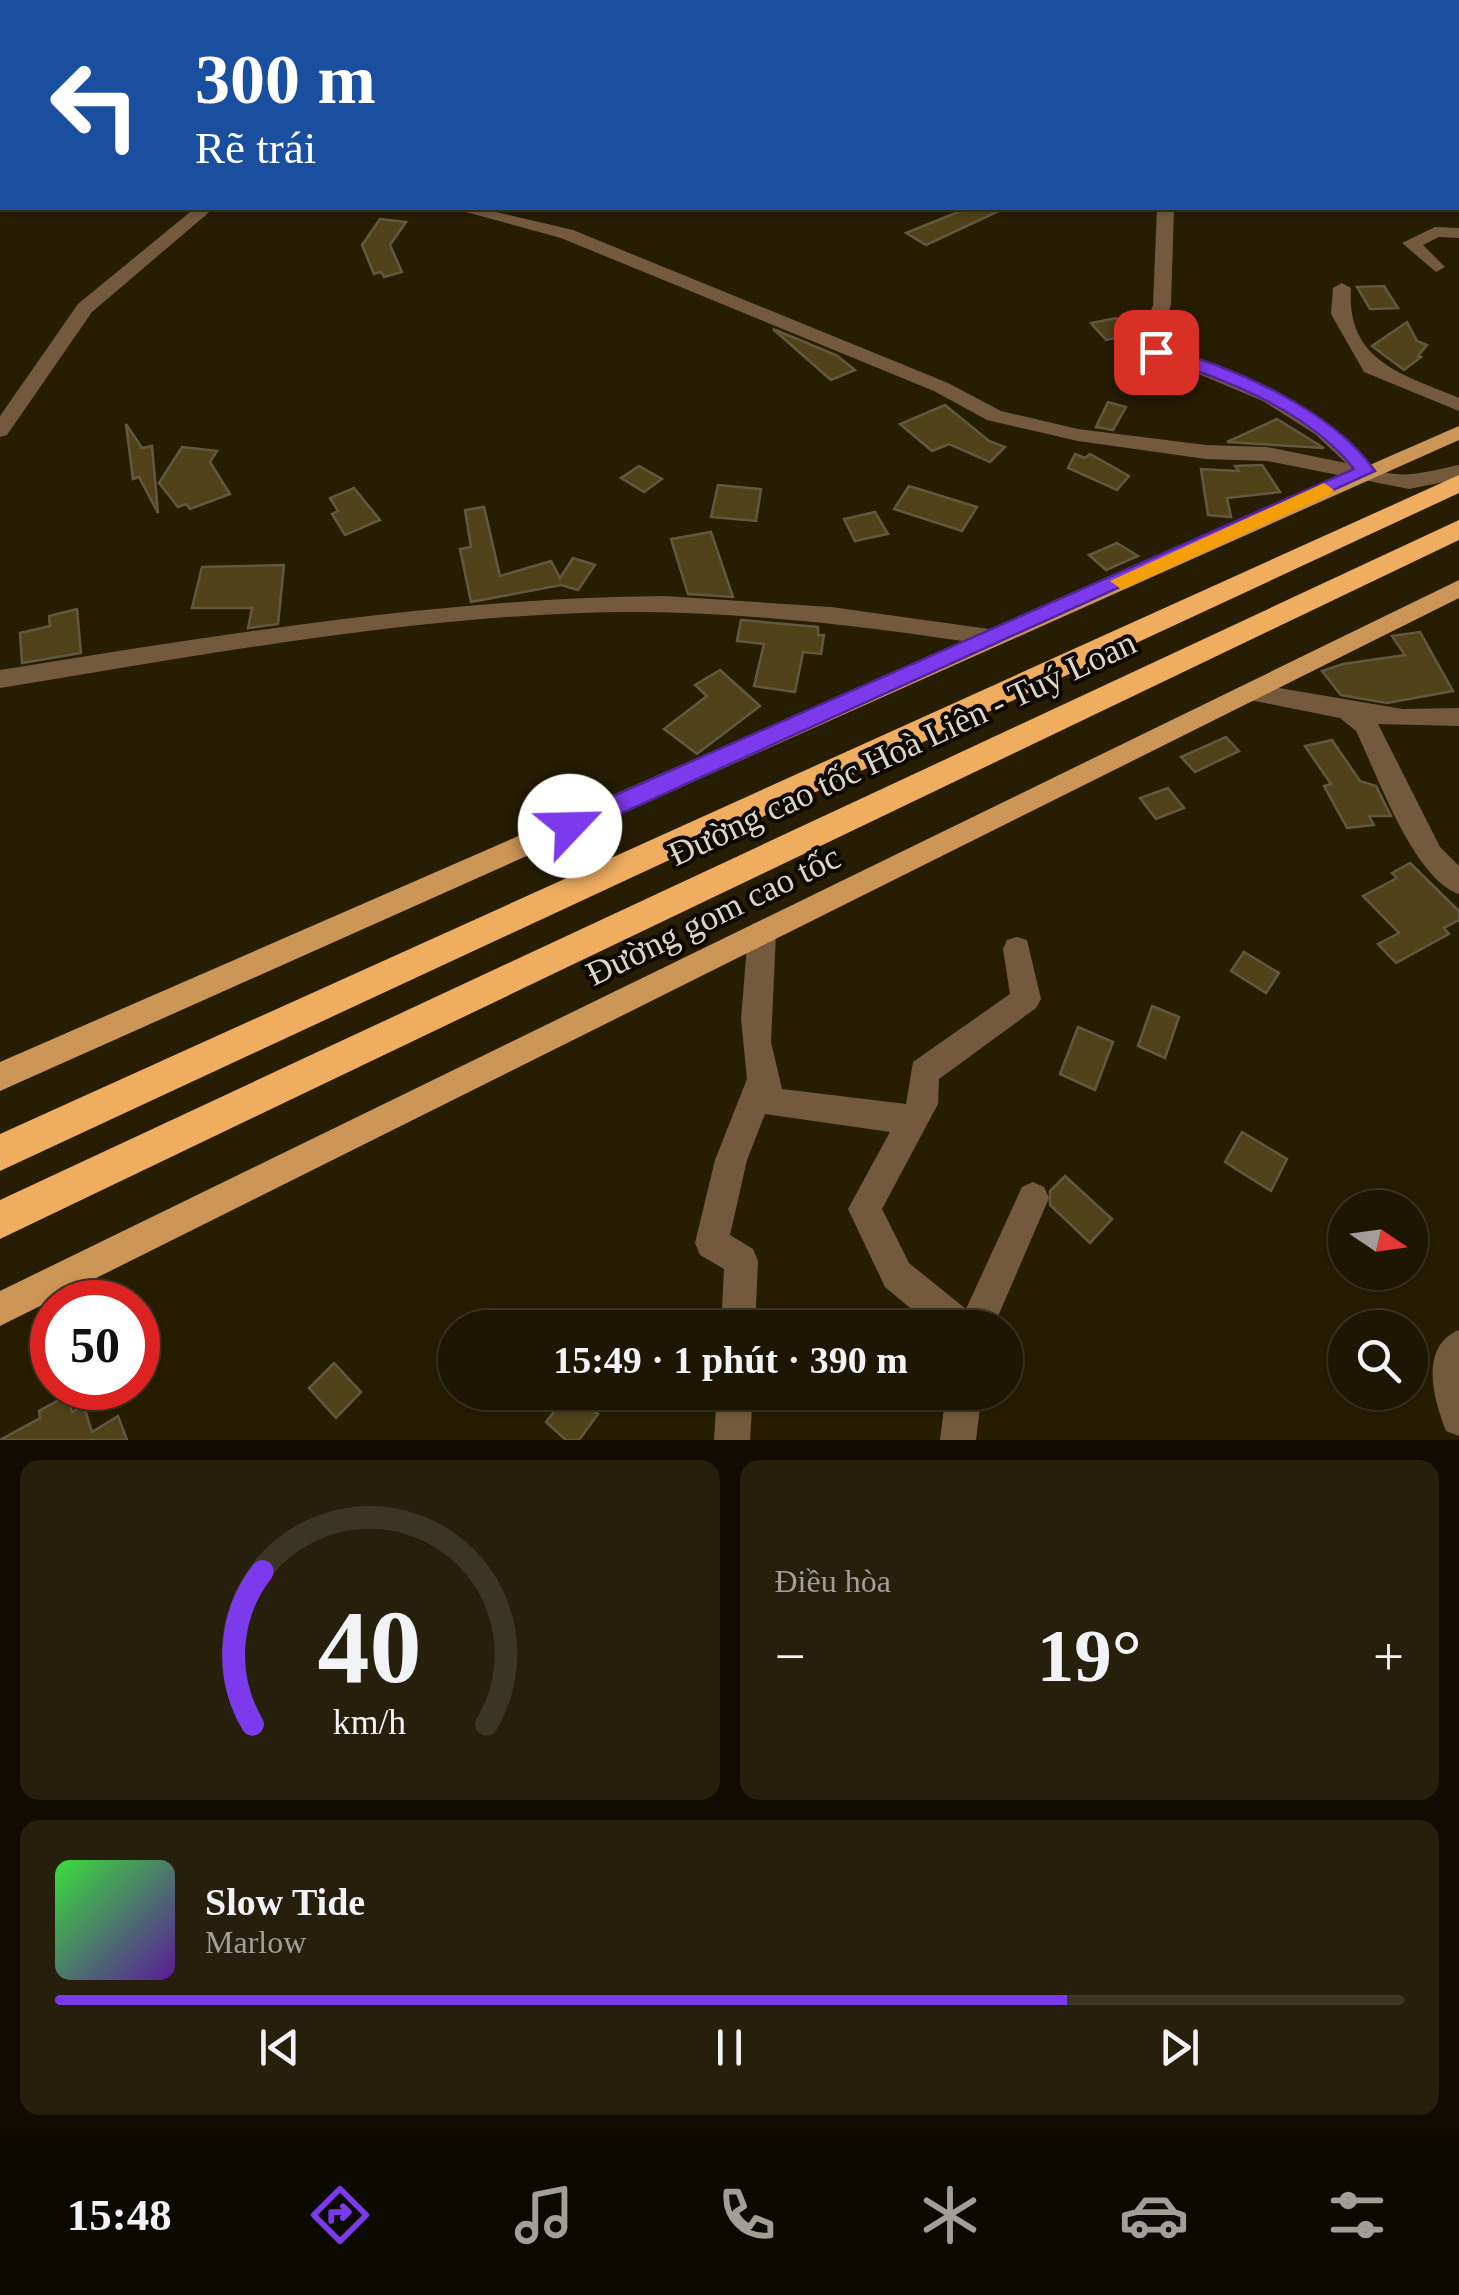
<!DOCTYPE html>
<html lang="vi">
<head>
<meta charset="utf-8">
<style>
  :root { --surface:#1d1602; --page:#251f0c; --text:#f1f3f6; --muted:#a09f99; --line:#3b3524; --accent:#7c3aed }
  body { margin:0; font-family:"Times New Roman",serif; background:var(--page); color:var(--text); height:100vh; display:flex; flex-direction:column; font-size:38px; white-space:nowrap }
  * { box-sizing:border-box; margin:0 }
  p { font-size:32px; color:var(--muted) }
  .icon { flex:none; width:55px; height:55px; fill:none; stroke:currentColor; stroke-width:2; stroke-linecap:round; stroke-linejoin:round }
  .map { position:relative; height:1440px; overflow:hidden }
  .side { display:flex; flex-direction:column; gap:20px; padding:20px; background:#100c01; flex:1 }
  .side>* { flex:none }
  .hud { position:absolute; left:0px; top:0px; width:1460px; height:210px; box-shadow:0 2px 8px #0004,0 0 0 2px var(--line); background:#1a4fa0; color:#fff; overflow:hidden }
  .needle { width:65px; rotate:103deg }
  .controls { position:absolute; left:1328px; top:1190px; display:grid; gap:20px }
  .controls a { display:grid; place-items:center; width:100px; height:100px; border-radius:50%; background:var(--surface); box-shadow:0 2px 8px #0004,0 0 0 2px var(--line); font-size:50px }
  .speed { position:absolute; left:30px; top:1280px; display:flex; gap:20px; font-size:50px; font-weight:700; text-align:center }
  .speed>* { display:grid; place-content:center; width:130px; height:130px; border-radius:50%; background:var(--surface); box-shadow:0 2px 8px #0004,0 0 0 2px var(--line); line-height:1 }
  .speed .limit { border:15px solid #d22; background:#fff; color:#111 }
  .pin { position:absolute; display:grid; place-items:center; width:85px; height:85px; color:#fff; margin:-42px; border-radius:20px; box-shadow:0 5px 15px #0006 }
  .me { position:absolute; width:110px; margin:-55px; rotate:66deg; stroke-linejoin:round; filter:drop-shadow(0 0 8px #0008) }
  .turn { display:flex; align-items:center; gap:35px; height:210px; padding:0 30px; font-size:45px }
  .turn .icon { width:130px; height:130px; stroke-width:2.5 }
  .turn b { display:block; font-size:70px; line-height:85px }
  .big { font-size:75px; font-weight:700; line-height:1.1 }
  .side .tile { flex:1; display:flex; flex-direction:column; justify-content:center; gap:15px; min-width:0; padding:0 35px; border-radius:20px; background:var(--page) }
  .side .dial { align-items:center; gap:0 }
  .dial svg { height:260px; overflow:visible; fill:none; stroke:var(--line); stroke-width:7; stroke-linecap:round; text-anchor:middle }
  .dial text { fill:var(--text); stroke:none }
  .song { display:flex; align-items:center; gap:30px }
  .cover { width:120px; height:120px; border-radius:15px; background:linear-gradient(135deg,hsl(120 70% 55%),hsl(270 70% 35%)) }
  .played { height:10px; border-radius:5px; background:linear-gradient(90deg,var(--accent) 75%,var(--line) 75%) }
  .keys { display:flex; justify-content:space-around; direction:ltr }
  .heat { display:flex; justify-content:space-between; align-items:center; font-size:55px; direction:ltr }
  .side .tiles { flex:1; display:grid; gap:20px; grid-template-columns:1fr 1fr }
  .tile:last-child { grid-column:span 2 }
  .trip { position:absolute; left:438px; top:1310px; width:585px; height:100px; border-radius:50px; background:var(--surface); box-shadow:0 2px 8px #0004,0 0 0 2px var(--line); font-weight:700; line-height:100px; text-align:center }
  .dock { display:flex; height:160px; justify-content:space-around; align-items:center; background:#0c0901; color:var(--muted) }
  .dock .icon { width:70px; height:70px }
  .dock .current { color:var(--accent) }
  .dock b { font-size:45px; color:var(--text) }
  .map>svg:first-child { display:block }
</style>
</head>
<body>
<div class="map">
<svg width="1459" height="1440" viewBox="0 0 1459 1440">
  <rect width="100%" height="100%" fill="#271d03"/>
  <g fill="#504119" stroke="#62583d" stroke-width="2.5">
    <polygon points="968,208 997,208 999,211 926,245 906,233"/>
    <polygon points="380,219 406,222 390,245 402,272 384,277 381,272 374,274 362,245"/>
    <polygon points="1384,286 1398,308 1370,309 1357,287"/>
    <polygon points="1116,318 1131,335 1106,340 1091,323"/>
    <polygon points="1407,322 1417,341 1427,345 1418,356 1421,357 1404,370 1372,346"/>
    <polygon points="773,329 836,355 855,370 831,380"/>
    <polygon points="1108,402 1126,407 1113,430 1096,427"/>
    <polygon points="945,405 989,441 1005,447 990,462 949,444 932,451 900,424"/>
    <polygon points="1277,419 1324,448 1227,442"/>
    <polygon points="126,424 142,448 152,446 158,513 139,477 133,479"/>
    <polygon points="182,447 217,451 210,462 230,494 190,509 186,504 178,507 159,483"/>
    <polygon points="1075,454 1085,458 1090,454 1129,476 1117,490 1068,468"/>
    <polygon points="1262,465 1280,492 1227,498 1231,517 1208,515 1201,469 1239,471 1235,466"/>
    <polygon points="639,466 662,479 644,492 621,478"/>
    <polygon points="718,485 761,489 756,521 711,517"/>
    <polygon points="909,486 977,507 962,531 894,509"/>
    <polygon points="354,488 380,520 345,535 332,514 338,511 330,498"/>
    <polygon points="484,507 500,576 551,561 560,578 573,558 595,565 578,590 561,585 471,602 460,549 471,547 465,510"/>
    <polygon points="875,512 888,534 855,541 844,519"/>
    <polygon points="711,532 733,597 688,594 671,539"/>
    <polygon points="1117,543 1138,556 1106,570 1089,555"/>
    <polygon points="284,565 278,624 248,628 252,608 192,608 202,567"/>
    <polygon points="77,609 81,653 22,663 20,633 50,626 49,616"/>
    <polygon points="741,620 818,627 818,635 824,635 821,654 803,652 795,692 754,686 764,644 737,641"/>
    <polygon points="1420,632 1453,691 1387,703 1341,695 1322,671 1343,664 1405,655 1392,636"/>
    <polygon points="720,670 760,706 697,754 664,729 707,696 695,685"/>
    <polygon points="1226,737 1239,751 1195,772 1181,757"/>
    <polygon points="1332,740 1360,781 1376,786 1391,816 1369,816 1374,825 1347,828 1324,786 1331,784 1305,746"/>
    <polygon points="1168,788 1184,808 1156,819 1140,798"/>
    <polygon points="1410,863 1459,911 1459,920 1444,928 1449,934 1396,963 1378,944 1399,933 1363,896 1397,878 1392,873"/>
    <polygon points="1244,952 1279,973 1266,993 1231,971"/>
    <polygon points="1152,1006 1179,1017 1165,1058 1138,1046"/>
    <polygon points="1078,1027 1113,1042 1095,1090 1060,1074"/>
    <polygon points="1242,1132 1287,1159 1271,1191 1225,1162"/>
    <polygon points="1065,1176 1112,1219 1090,1243 1050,1205 1050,1191"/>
    <polygon points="334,1363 361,1392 336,1418 309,1388"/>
    <polygon points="569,1392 598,1414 579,1440 566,1440 546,1422"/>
    <polygon points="68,1395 72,1412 84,1406 92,1432 118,1416 127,1440 0,1440 40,1418 39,1411"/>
  </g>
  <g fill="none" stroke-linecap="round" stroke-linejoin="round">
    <g fill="#745a3d" fill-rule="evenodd">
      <polygon points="118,0 133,0 134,2 117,2"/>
      <polygon points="564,0 625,0 626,1 566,2"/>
      <rect x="929" y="0" width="14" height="2"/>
      <polygon points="1241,0 1256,0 1257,2 1243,2"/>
      <polygon points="1308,0 1323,0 1324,2 1310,2"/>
      <polygon points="2,116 2,127 0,128 0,117"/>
      <rect x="1458" y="134" width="1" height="10"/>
      <polygon points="195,208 214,208 92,312 7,435 0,437 0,416 78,304"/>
      <path d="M451,208H479L573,230L948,383L1001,411L1078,429L1206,445L1267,447L1346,463L1315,434L1263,401L1146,352L1140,340L1153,305L1157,208H1174L1171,305L1160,340L1164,348C1220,366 1276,387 1325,422C1341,433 1361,461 1376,469C1401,481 1433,470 1459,465V479L1409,489L1267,461L1206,459L1078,441L987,420L934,391L561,238Z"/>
      <polygon points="1435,227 1459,228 1459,238 1439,237 1423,245 1445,267 1436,272 1402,243"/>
      <path d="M1342,283L1351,288C1346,362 1403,374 1459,398V411L1364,372L1331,314L1333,288Z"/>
      <path d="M664,596L831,607L996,630L1008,638L996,646C858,625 720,608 580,613C385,620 192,657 0,688V670C221,635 440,598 664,596Z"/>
      <path d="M1249,683L1403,709L1459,708V726L1378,724L1440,847L1459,866V894C1413,878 1377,774 1356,731L1340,718L1240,698L1237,692Z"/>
      <polygon points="762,921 772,924 776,933 771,1042 782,1089 906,1104 913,1062 1010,994 1003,949 1007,940 1017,937 1027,940 1041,999 1036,1008 939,1079 938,1104 882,1209 909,1263 966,1309 1022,1187 1033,1182 1044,1187 1049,1198 993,1328 934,1328 885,1287 848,1209 890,1132 765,1114 747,1160 730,1235 753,1249 758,1261 755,1328 721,1328 724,1269 700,1255 695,1243 715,1160 747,1079 741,1019 748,933 752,924"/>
      <path d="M1459,1330V1436L1446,1431C1433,1398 1419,1346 1459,1330Z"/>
      <polygon points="717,1392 753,1392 750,1440 714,1440"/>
      <polygon points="946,1392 982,1392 976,1440 940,1440"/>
    </g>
    <g fill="#cc9657" fill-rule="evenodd">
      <polygon points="1459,426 1459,440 0,1091 0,1062"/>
      <polygon points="1459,580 1459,598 0,1326 0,1291"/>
    </g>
    <g fill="#efad60" fill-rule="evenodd">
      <polygon points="1459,475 1459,493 0,1171 0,1134"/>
      <polygon points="1459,520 1459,540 0,1239 0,1200"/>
    </g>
  </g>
  <path fill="#7c3aed" stroke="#51269a" stroke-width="2.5" d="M1156,346C1229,365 1331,408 1375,471L578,833H561L557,826L561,819L1354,469C1307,409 1220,377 1150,355V348Z"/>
  <polygon fill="#f59e0b" points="1324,483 1334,490 1331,494 1128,587 1121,589 1110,581"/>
  <g text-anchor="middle" stroke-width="8" stroke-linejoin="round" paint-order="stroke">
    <g font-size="35" fill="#dcd6c7" stroke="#0c0801">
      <text transform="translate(902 748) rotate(-25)" y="12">Đường cao tốc Hoà Liên - Tuý Loan</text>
      <text transform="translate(713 915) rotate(-26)" y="12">Đường gom cao tốc</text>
    </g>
  </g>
</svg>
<div class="controls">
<a><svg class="needle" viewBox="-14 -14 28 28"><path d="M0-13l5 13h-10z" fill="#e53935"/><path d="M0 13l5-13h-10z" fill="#a09f99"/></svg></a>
<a><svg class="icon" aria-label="search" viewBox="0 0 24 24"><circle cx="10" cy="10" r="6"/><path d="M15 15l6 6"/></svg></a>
</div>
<div class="speed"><div class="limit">50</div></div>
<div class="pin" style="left:1156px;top:352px;background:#d93025"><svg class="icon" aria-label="arrive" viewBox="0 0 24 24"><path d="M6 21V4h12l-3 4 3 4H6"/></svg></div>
<svg class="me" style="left:570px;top:826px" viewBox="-20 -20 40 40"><circle r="19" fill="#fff"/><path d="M0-13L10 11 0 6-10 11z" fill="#7c3aed"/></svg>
<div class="trip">15:49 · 1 phút · 390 m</div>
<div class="hud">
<div class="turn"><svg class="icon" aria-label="left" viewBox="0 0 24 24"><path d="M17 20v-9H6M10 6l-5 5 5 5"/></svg><div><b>300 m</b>Rẽ trái</div></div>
</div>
</div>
<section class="side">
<div class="tiles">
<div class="tile dial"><svg viewBox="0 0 100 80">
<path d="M14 69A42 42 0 1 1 86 69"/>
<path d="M14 69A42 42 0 0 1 17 22" stroke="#7c3aed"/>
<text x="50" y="56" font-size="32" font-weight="700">40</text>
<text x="50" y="72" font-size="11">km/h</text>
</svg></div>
<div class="tile"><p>Điều hòa</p>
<div class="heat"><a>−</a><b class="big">19°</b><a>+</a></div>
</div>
<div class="tile">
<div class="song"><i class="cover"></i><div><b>Slow Tide</b><p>Marlow</p></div></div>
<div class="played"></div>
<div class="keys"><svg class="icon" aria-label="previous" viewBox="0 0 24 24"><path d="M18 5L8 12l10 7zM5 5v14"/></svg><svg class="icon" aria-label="pause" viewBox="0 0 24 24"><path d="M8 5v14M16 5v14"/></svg><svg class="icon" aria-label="next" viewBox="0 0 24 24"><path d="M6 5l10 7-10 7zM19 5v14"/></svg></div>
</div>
</div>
</section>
<nav class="dock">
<b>15:48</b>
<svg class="icon current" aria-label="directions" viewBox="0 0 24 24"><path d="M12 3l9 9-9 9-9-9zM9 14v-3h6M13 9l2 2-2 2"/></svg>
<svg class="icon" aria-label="music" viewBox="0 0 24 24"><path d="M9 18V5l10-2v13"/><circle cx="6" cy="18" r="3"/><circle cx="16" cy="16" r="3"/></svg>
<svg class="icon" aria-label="phone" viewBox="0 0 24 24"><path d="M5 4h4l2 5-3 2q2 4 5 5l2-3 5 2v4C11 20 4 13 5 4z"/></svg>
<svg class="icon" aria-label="climate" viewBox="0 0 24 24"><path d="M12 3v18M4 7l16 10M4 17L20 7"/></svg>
<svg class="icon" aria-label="car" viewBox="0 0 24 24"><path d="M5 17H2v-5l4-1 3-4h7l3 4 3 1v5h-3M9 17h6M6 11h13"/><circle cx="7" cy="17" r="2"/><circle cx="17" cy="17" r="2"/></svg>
<svg class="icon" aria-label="filters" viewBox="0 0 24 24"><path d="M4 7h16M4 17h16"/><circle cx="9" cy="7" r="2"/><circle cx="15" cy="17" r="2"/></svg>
</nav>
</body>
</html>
